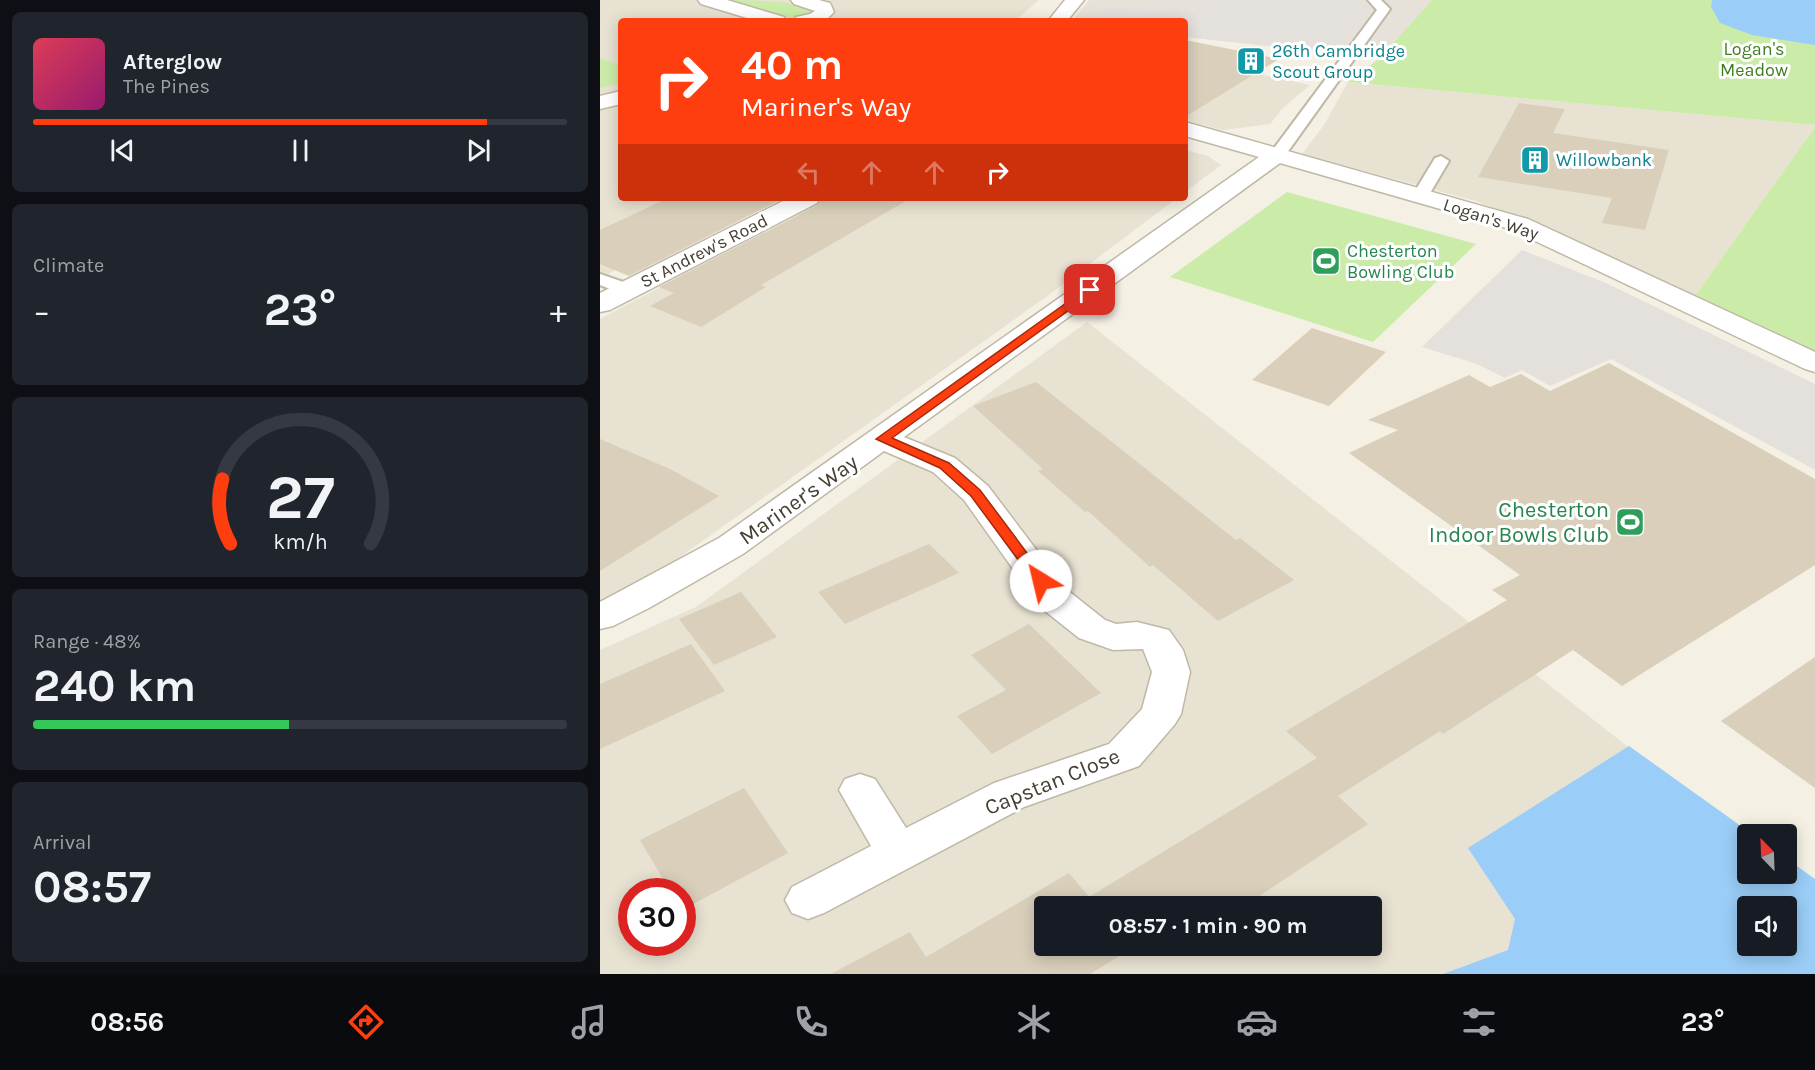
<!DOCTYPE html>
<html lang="en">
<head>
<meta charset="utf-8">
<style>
  :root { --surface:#171b24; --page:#20242c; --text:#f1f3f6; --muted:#9ea1a6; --line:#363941; --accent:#ff3e10 }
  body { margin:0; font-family:Karla,sans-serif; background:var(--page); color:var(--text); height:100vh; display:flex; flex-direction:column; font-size:22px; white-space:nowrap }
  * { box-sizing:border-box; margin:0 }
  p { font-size:20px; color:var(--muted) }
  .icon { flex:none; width:33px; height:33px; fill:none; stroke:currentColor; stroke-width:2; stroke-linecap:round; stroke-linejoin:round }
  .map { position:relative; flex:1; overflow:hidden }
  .sheet { display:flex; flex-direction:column; gap:12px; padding:12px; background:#0d0f14; width:600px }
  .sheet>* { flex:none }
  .banner { position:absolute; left:18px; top:18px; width:570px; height:183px; border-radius:6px; box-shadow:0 3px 15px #0003; background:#ff3e10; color:#fff; overflow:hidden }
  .needle { width:39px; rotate:337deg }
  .tools { position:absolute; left:1137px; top:824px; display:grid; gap:12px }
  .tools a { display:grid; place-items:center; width:60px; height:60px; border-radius:6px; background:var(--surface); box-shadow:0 3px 15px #0003; font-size:30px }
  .speed { position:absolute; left:18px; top:878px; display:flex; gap:12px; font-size:30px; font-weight:700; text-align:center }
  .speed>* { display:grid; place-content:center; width:78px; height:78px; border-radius:50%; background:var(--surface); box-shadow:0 3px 15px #0003; line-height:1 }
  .speed .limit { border:9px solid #d22; background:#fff; color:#111 }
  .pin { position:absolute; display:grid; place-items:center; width:51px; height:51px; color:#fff; margin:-26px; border-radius:12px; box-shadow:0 3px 9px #0006 }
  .me { position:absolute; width:66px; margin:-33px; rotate:324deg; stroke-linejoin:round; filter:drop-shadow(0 0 4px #0008) }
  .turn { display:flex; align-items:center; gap:21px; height:126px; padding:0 24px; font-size:27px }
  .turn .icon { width:78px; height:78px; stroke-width:2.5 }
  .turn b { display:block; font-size:42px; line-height:51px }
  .lanes { display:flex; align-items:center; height:57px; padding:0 24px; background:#0003; justify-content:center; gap:30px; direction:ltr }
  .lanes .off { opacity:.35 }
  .big { font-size:45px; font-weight:700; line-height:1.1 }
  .sheet .widget { flex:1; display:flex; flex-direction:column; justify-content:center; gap:9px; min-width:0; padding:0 21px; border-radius:9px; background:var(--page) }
  .sheet .dial { align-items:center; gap:0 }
  .dial svg { height:156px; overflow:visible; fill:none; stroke:var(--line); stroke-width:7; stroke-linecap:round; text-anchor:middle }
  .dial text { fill:var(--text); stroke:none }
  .song { display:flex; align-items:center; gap:18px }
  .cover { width:72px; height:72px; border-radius:9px; background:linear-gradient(135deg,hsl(350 70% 55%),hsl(320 70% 35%)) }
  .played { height:6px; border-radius:3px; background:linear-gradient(90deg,var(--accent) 85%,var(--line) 85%) }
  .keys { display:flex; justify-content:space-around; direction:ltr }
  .heat { display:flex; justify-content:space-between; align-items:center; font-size:33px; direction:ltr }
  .charge { height:9px; border-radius:4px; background:linear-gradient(90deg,#34c759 48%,var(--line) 0) }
  .trip { position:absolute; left:434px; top:896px; width:348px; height:60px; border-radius:6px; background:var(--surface); box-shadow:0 3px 15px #0003; font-weight:700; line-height:60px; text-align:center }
  .menu { display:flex; height:96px; justify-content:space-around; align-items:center; background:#090b0e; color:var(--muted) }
  .menu .icon { width:42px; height:42px }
  .menu .current { color:var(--accent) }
  .menu b { font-size:27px; color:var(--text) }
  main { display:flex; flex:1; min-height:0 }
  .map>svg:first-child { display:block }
</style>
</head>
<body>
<main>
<section class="sheet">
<div class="widget">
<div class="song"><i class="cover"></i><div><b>Afterglow</b><p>The Pines</p></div></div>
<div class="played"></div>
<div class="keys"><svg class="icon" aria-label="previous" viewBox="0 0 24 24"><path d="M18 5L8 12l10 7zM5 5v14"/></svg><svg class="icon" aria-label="pause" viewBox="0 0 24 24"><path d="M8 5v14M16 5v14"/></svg><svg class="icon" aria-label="next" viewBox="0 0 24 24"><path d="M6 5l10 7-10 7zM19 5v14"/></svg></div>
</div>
<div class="widget"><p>Climate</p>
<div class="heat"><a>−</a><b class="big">23°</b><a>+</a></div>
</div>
<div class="widget dial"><svg viewBox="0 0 100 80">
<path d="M14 69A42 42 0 1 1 86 69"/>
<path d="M14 69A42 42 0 0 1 10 36" stroke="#ff3e10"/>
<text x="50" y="56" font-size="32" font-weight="700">27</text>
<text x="50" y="72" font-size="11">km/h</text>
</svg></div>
<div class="widget"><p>Range · 48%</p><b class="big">240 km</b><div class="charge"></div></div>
<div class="widget"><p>Arrival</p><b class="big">08:57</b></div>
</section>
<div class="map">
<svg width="1215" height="974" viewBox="0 0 1215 974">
  <rect width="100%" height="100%" fill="#f4f0e4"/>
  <g fill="#e8e2d2" fill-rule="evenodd">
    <polygon points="0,0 439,0 415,21 21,21 21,198 162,198 0,278"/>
    <polygon points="585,58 710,85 683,108 670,124 623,130 585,120"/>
    <polygon points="748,82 1215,125 1215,127 1095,296 876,201 702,154 724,125"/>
    <polygon points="585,150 608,156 621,165 585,192"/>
    <polygon points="229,198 577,198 446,297 35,589 0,604 0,319"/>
    <path d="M487,322L1037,754L933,931L902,974H0V650L96,607ZM32,891H82V942H32ZM444,906H771V945H444Z"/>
  </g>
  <polygon fill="#e6e1d9" points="489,0 832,0 780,58 585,37 585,21 472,21"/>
  <g fill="#cbeca9">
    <path d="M123,0C143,0 200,0 212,11C193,28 145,6 123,0Z"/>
    <polygon points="832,0 1215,0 1215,125 748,82 780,58"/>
    <polygon points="0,58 21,66 21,83 0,88"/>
    <polygon points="1215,127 1215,352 1095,296"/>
    <polygon points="687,192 876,244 773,342 570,277"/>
  </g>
  <g fill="#e4e1dd">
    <polygon points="607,0 778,0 731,52 585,37 585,21 492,21 509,7 580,15 595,11"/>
    <polygon points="922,250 1006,283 1215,384 1215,470 1011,359 950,386 922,370 905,378 877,364 822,347"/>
  </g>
  <g fill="#9acdf7" fill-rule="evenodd">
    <polygon points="1112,0 1215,0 1215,45 1152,35 1120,23 1111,7"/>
    <path d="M1029,746L1152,834H1148V873H1186L1187,859L1215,879V974H843L908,950L915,919L868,848ZM1148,906H1186V945H1148Z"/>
  </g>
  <g fill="#d9cfbb">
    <polygon points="585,40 679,59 585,117"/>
    <polygon points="919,103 965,109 953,133 1069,150 1045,230 1002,223 1012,198 878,177"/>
    <polygon points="68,198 184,198 29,276 0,264 0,230"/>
    <polygon points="222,198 311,198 161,285 166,287 101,327 50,306 74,293 59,287 218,205"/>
    <polygon points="712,328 786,352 729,406 652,380"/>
    <polygon points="1009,363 1215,479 1215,565 1022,686 973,650 843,734 840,731 738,796 768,824 644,906 444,906 444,945 537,945 490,974 231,974 310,932 326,957 469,873 489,897 717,758 686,731 907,600 892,590 920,575 749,453 798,430 768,420 869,375 890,387 921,374 950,391"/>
    <polygon points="436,382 636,540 640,538 694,580 618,621 553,565 550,567 488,511 485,512 438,471 443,469 373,406"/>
    <polygon points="0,439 70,469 119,496 0,571"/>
    <polygon points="329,544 359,573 245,624 218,592"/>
    <polygon points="141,592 177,637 114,665 79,619"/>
    <polygon points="429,624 501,693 392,754 357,716 406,690 371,655"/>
    <polygon points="91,644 125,691 0,749 0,684"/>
    <polygon points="1215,657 1215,788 1121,721"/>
    <polygon points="144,788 188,853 82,910 82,891 70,891 40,840"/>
  </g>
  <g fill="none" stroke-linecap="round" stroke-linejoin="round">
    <g stroke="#c0b8a6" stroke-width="4">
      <g id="service">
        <polygon points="768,0 781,0 790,9 684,157 672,157 670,154 672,151 777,10"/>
        <polygon points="841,156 849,161 826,200 820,201 814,200 812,196 835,158"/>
        <polygon points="0,274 35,286 37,290 35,294 28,296 0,285"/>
      </g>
    </g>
    <g stroke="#c0b8a6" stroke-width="3">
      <g id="minor">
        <polygon points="98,0 127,0 184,17 186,21 157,21 101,4"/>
        <polygon points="191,0 219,0 230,3 234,12 225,21 194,21 196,17 210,14 215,11 194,4"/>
        <polygon points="465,0 484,0 467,21 448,21"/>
        <polygon points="21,91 21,104 0,109 0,96"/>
        <polygon points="585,122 928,219 1215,352 1215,372 1205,369 910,229 680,163 304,437 355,458 388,486 466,589 505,620 516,624 537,622 569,630 583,650 590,672 581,714 575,724 539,766 424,807 224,913 208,919 192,913 185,900 192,887 271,846 239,790 245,779 260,774 275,779 306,828 394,783 509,744 542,709 552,672 543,649 513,650 479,638 440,607 364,500 333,472 284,451 143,554 49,608 13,626 0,629 0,602 119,538 659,157 585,136"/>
        <polygon points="189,198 220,198 217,203 10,310 0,312 0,293"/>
      </g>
    </g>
    <use href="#service" fill="#fff" fill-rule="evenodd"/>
    <use href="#minor" fill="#fff" fill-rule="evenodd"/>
  </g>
  <polygon fill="#ff3e10" stroke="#a6280a" stroke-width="1.5" points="490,286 494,287 494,292 292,438 349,463 380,490 448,581 441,586 436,584 371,496 340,468 276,439"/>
  <defs>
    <g id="building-square" transform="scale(1.5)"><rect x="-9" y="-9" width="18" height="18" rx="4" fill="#0f9aa8" stroke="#fff"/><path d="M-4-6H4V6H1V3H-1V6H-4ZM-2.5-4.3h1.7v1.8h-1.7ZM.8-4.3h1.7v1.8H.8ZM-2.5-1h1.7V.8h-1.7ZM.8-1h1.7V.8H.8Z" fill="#fff"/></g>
    <g id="stadium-square" transform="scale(1.5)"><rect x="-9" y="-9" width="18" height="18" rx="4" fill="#2e9e5b" stroke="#fff"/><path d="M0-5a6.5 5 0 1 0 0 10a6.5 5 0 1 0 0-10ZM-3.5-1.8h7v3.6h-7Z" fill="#fff"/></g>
  </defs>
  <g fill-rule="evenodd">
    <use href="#building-square" x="651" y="61"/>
    <use href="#building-square" x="935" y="160"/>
    <use href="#stadium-square" x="726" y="261"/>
    <use href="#stadium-square" x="1030" y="522"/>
  </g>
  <g text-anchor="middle" stroke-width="6" stroke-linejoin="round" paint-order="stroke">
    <g font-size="18" fill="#407d22" stroke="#fff">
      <text x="1154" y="55">Logan's<tspan x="1154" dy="21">Meadow</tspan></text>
    </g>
    <g font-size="18" fill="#0d838f" stroke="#fff" text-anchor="start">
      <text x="672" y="57">26th Cambridge<tspan x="672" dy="21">Scout Group</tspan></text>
      <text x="956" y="166">Willowbank</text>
    </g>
    <g font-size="18" fill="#464033" stroke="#fff">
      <text transform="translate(891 219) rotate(18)" y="6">Logan's Way</text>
      <text transform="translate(104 251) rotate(-27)" y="6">St Andrew's Road</text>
    </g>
    <g font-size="18" fill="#27864d" stroke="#fff" text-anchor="start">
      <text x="747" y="257">Chesterton<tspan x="747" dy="21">Bowling Club</tspan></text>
    </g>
    <g font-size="22" fill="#464033" stroke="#fff">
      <text transform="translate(198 499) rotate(-35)" y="8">Mariner's Way</text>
      <text transform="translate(452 781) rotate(-22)" y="8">Capstan Close</text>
    </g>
    <g font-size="22" fill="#27864d" stroke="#fff" text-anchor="end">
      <text x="1009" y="517">Chesterton<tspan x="1009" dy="25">Indoor Bowls Club</tspan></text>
    </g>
  </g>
</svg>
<div class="tools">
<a><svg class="needle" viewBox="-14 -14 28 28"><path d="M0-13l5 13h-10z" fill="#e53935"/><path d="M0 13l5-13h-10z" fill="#9ea1a6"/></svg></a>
<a><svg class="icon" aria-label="sound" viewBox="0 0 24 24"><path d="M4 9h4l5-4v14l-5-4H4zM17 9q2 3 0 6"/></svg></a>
</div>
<div class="speed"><div class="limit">30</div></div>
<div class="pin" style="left:490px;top:290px;background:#d93025"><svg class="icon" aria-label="arrive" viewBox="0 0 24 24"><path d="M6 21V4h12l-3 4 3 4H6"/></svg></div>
<svg class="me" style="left:441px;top:581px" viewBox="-20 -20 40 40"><circle r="19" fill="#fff"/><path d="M0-13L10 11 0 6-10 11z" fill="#ff3e10"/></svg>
<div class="trip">08:57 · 1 min · 90 m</div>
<div class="banner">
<div class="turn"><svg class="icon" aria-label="right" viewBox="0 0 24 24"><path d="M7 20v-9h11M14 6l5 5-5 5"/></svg><div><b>40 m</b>Mariner's Way</div></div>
<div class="lanes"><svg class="icon off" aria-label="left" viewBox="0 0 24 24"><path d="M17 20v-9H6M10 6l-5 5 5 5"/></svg><svg class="icon off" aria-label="ahead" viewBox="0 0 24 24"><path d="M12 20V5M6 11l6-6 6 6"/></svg><svg class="icon off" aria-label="ahead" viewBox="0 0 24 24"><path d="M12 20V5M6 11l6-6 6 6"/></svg><svg class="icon" aria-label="right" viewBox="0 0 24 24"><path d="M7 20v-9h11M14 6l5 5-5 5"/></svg></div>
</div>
</div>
</main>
<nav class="menu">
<b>08:56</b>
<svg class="icon current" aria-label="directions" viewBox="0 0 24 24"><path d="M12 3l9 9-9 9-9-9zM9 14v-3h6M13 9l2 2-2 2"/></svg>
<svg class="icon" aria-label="music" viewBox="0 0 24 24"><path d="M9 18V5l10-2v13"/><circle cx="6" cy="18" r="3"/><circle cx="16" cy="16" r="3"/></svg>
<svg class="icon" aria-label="phone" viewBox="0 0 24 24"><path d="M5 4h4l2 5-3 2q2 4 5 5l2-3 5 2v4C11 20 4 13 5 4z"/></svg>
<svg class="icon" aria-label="climate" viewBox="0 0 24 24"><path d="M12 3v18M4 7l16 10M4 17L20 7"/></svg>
<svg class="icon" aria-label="car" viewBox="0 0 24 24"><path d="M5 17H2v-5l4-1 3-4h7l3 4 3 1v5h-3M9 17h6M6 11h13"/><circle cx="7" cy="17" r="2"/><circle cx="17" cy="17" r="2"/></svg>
<svg class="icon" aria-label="filters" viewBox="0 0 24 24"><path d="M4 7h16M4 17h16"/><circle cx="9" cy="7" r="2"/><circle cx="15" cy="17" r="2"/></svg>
<b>23°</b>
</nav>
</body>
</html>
